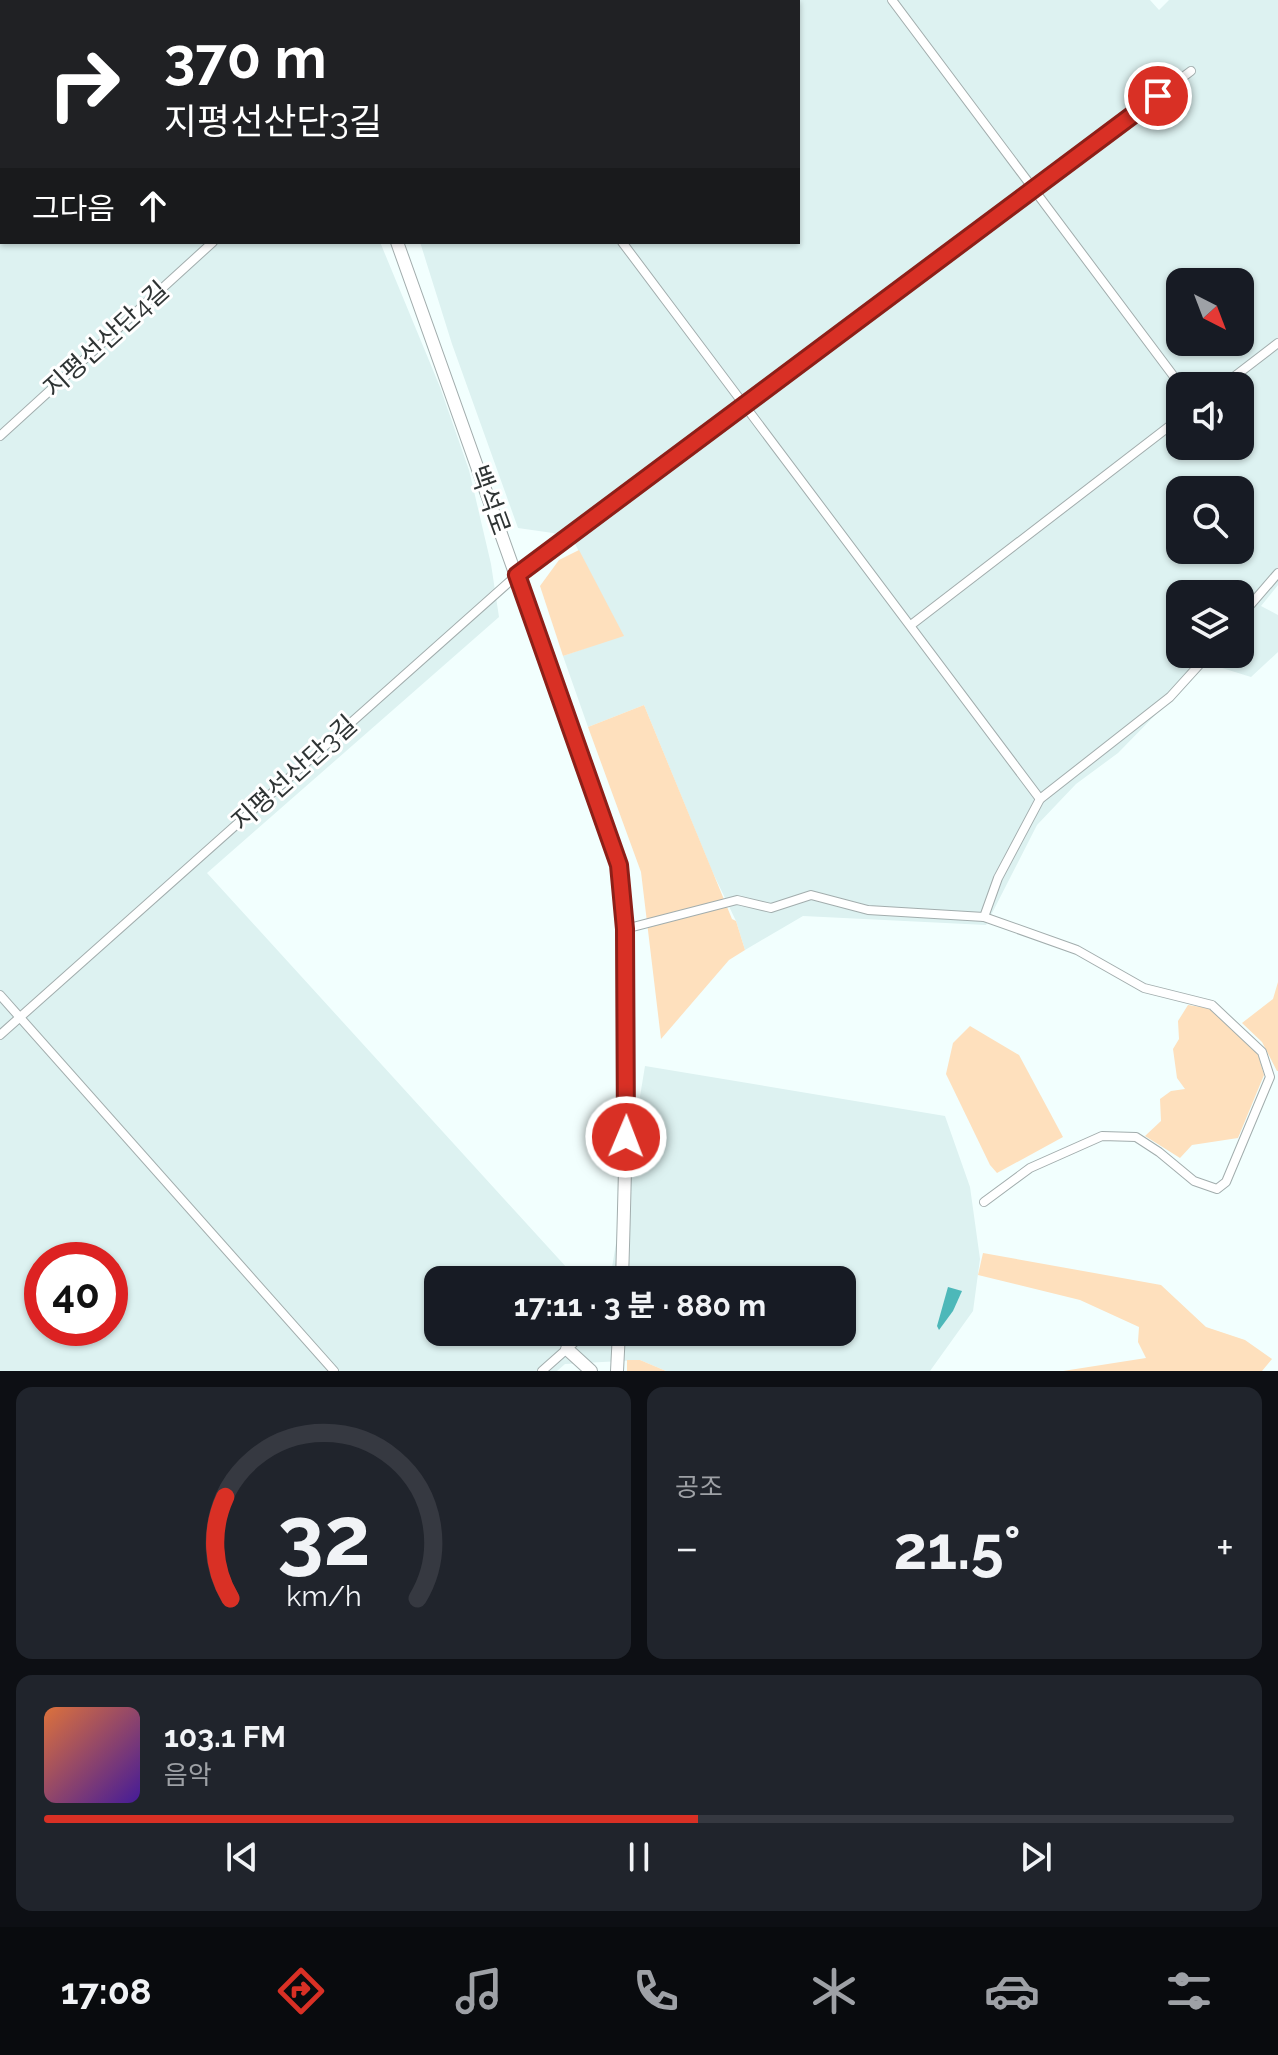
<!DOCTYPE html>
<html lang="ko">
<head>
<meta charset="utf-8">
<style>
  :root { --surface:#171b24; --page:#20242c; --text:#f1f3f6; --muted:#9ea1a6; --line:#363941; --accent:#d93025 }
  body { margin:0; font-family:Raleway,"Noto Sans KR",sans-serif; background:var(--page); color:var(--text); height:100vh; display:flex; flex-direction:column; font-size:30px; white-space:nowrap }
  * { box-sizing:border-box; margin:0 }
  p { font-size:26px; color:var(--muted) }
  .icon { flex:none; width:44px; height:44px; fill:none; stroke:currentColor; stroke-width:2; stroke-linecap:round; stroke-linejoin:round }
  .map { position:relative; height:1371px; overflow:hidden }
  .sheet { display:flex; flex-direction:column; gap:16px; padding:16px; background:#0d0f14; flex:1 }
  .sheet>* { flex:none }
  .guide { position:absolute; left:0px; top:0px; width:800px; height:244px; box-shadow:0 2px 6px #0004; background:#202124; color:#fff; overflow:hidden }
  .needle { width:52px; rotate:138deg }
  .fabs { position:absolute; left:1166px; top:268px; display:grid; gap:16px }
  .fabs a { display:grid; place-items:center; width:88px; height:88px; border-radius:16px; background:var(--surface); box-shadow:0 2px 6px #0004; font-size:40px }
  .speed { position:absolute; left:24px; top:1242px; display:flex; gap:16px; font-size:40px; font-weight:700; text-align:center }
  .speed>* { display:grid; place-content:center; width:104px; height:104px; border-radius:50%; background:var(--surface); box-shadow:0 2px 6px #0004; line-height:1 }
  .speed .limit { border:12px solid #d22; background:#fff; color:#111 }
  .pin { position:absolute; display:grid; place-items:center; width:68px; height:68px; color:#fff; margin:-34px; border:4px solid #fff; border-radius:50%; box-shadow:0 2px 8px #0007 }
  .me { position:absolute; width:88px; margin:-44px; rotate:1deg; stroke-linejoin:round; filter:drop-shadow(0 0 6px #0008) }
  .turn { display:flex; align-items:center; gap:28px; height:168px; padding:0 32px; font-size:36px }
  .turn .icon { width:104px; height:104px; stroke-width:2.5 }
  .turn b { display:block; font-size:56px; line-height:68px }
  .then { display:flex; align-items:center; height:76px; padding:0 32px; background:#0003; gap:16px; font-size:30px }
  .big { font-size:60px; font-weight:700; line-height:1.1 }
  .sheet .card { flex:1; display:flex; flex-direction:column; justify-content:center; gap:12px; min-width:0; padding:0 28px; border-radius:16px; background:var(--page) }
  .sheet .dial { align-items:center; gap:0 }
  .dial svg { height:208px; overflow:visible; fill:none; stroke:var(--line); stroke-width:7; stroke-linecap:round; text-anchor:middle }
  .dial text { fill:var(--text); stroke:none }
  .song { display:flex; align-items:center; gap:24px }
  .cover { width:96px; height:96px; border-radius:12px; background:linear-gradient(135deg,hsl(20 70% 55%),hsl(260 70% 35%)) }
  .played { height:8px; border-radius:4px; background:linear-gradient(90deg,var(--accent) 55%,var(--line) 55%) }
  .keys { display:flex; justify-content:space-around; direction:ltr }
  .heat { display:flex; justify-content:space-between; align-items:center; font-size:44px; direction:ltr }
  .sheet .tiles { flex:1; display:grid; gap:16px; grid-template-columns:1fr 1fr }
  .card:last-child { grid-column:span 2 }
  .trip { position:absolute; left:424px; top:1266px; width:432px; height:80px; border-radius:16px; background:var(--surface); box-shadow:0 2px 6px #0004; font-weight:700; line-height:80px; text-align:center }
  .tab-bar { display:flex; height:128px; justify-content:space-around; align-items:center; background:#090b0e; color:var(--muted) }
  .tab-bar .icon { width:56px; height:56px }
  .tab-bar .selected { color:var(--accent) }
  .tab-bar b { font-size:36px; color:var(--text) }
  .map>svg:first-child { display:block }
</style>
</head>
<body>
<div class="map">
<svg width="1278" height="1371" viewBox="0 0 1278 1371">
  <rect width="100%" height="100%" fill="#f2fffe"/>
  <g fill="#ddf2f1" fill-rule="evenodd">
    <path d="M0,0H285L286,2H2V242H380L440,387L469,470L491,564L499,617L207,873L578,1280H438V1332H842V1280H610L645,1066L945,1116L970,1187L980,1259L973,1311L930,1371H666L640,1360L565,1364L557,1371H0ZM42,1260H110V1328H42Z"/>
    <path d="M340,0H1150L1159,10L1169,0H1278V585L1261,606L1278,615V652L1251,677L1206,663L1118,753L1076,784L1037,825L986,925L803,916L745,950L736,921L712,871L644,705L588,727L563,656L623,635L574,542L553,533L518,528L452,344L420,242H798V2ZM1180,282H1240V342H1180ZM1180,386H1240V446H1180ZM1180,490H1240V550H1180ZM1180,594H1240V654H1180Z"/>
  </g>
  <g fill="#fee0bd">
    <polygon points="579,550 624,636 563,656 540,586 559,560"/>
    <polygon points="644,705 732,919 736,921 745,950 729,960 661,1039 641,872 588,727"/>
    <polygon points="1278,982 1278,1071 1277,1071 1262,1042 1242,1023 1273,999"/>
    <polygon points="1188,1005 1214,1009 1258,1054 1264,1075 1238,1138 1192,1145 1180,1158 1145,1136 1161,1121 1160,1099 1171,1091 1185,1089 1177,1078 1173,1049 1179,1039 1178,1021"/>
    <polygon points="970,1026 1019,1055 1063,1137 997,1173 990,1165 946,1074 953,1043"/>
    <polygon points="983,1253 1161,1285 1206,1327 1245,1340 1272,1359 1262,1371 1063,1371 1146,1358 1138,1342 1139,1327 1080,1300 978,1275"/>
    <polygon points="627,1360 640,1360 666,1371 627,1371"/>
  </g>
  <polygon fill="#4db8b9" points="948,1287 962,1291 953,1311 939,1330 937,1326"/>
  <g fill="none" stroke-linecap="round" stroke-linejoin="round">
    <g stroke="#a2adad" stroke-width="10">
      <g id="street">
        <polyline points="892,0 1181,386"/>
        <polyline points="496,2 499,0"/>
        <polyline points="0,32 2,34"/>
        <polyline points="622,242 1040,799"/>
        <polyline points="1222,386 1278,343"/>
        <polyline points="0,436 213,242"/>
        <polyline points="1240,617 1278,573"/>
        <polyline points="911,625 1180,418"/>
        <polyline points="984,917 998,878 1040,799 1170,697 1209,654"/>
        <polyline points="625,929 737,900 771,908 811,895 868,910 984,917 1077,950 1144,988 1212,1005 1262,1052 1270,1077 1226,1182 1217,1189 1194,1181 1159,1152 1136,1137 1102,1136 1030,1168 984,1202"/>
        <polyline points="0,995 334,1371"/>
        <polyline points="0,1035 517,575 744,403 1033,191 1191,71"/>
        <polyline points="542,1371 586,1332"/>
      </g>
    </g>
    <g stroke="#a2adad" stroke-width="14">
      <g id="secondary">
        <polyline points="307,0 308,2"/>
        <path d="M397,242L619,865C631,1003 626,1142 622,1280"/>
        <polyline points="567,1349 591,1371"/>
        <polyline points="617,1371 619,1332"/>
      </g>
    </g>
    <use href="#street" stroke="#fff" stroke-width="8"/>
    <use href="#secondary" stroke="#fff" stroke-width="12"/>
  </g>
  <g fill="none" stroke-linecap="round" stroke-linejoin="round">
    <g stroke="#8d1f18" stroke-width="20">
      <polyline id="route" points="626,1137 625,929 619,865 517,575 1158,96"/>
    </g>
    <use href="#route" stroke="#d93025" stroke-width="14"/>
  </g>
  <g text-anchor="middle" stroke-width="6" stroke-linejoin="round" paint-order="stroke">
    <g font-size="26" fill="#2f3434" stroke="#fff">
      <text transform="translate(106 339) rotate(-42)" y="9">지평선산단4길</text>
      <text transform="translate(490 500) rotate(70)" y="9">백석로</text>
      <text transform="translate(294 773) rotate(-42)" y="9">지평선산단3길</text>
    </g>
  </g>
</svg>
<div class="fabs">
<a><svg class="needle" viewBox="-14 -14 28 28"><path d="M0-13l5 13h-10z" fill="#e53935"/><path d="M0 13l5-13h-10z" fill="#9ea1a6"/></svg></a>
<a><svg class="icon" aria-label="sound" viewBox="0 0 24 24"><path d="M4 9h4l5-4v14l-5-4H4zM17 9q2 3 0 6"/></svg></a>
<a><svg class="icon" aria-label="search" viewBox="0 0 24 24"><circle cx="10" cy="10" r="6"/><path d="M15 15l6 6"/></svg></a>
<a><svg class="icon" aria-label="layers" viewBox="0 0 24 24"><path d="M12 4l9 5-9 5-9-5zM3 14l9 5 9-5"/></svg></a>
</div>
<div class="speed"><div class="limit">40</div></div>
<div class="pin" style="left:1158px;top:96px;background:#d93025"><svg class="icon" aria-label="arrive" viewBox="0 0 24 24"><path d="M6 21V4h12l-3 4 3 4H6"/></svg></div>
<svg class="me" style="left:626px;top:1137px" viewBox="-20 -20 40 40"><circle r="17" fill="#d93025" stroke="#fff" stroke-width="3"/><path d="M0-11L8 9 0 5-8 9z" fill="#fff"/></svg>
<div class="trip">17:11 · 3 분 · 880 m</div>
<div class="guide">
<div class="turn"><svg class="icon" aria-label="right" viewBox="0 0 24 24"><path d="M7 20v-9h11M14 6l5 5-5 5"/></svg><div><b>370 m</b>지평선산단3길</div></div>
<div class="then">그다음<svg class="icon" aria-label="ahead" viewBox="0 0 24 24"><path d="M12 20V5M6 11l6-6 6 6"/></svg></div>
</div>
</div>
<section class="sheet">
<div class="tiles">
<div class="card dial"><svg viewBox="0 0 100 80">
<path d="M14 69A42 42 0 1 1 86 69"/>
<path d="M14 69A42 42 0 0 1 12 30" stroke="#d93025"/>
<text x="50" y="56" font-size="32" font-weight="700">32</text>
<text x="50" y="72" font-size="11">km/h</text>
</svg></div>
<div class="card"><p>공조</p>
<div class="heat"><a>−</a><b class="big">21.5°</b><a>+</a></div>
</div>
<div class="card">
<div class="song"><i class="cover"></i><div><b>103.1 FM</b><p>음악</p></div></div>
<div class="played"></div>
<div class="keys"><svg class="icon" aria-label="previous" viewBox="0 0 24 24"><path d="M18 5L8 12l10 7zM5 5v14"/></svg><svg class="icon" aria-label="pause" viewBox="0 0 24 24"><path d="M8 5v14M16 5v14"/></svg><svg class="icon" aria-label="next" viewBox="0 0 24 24"><path d="M6 5l10 7-10 7zM19 5v14"/></svg></div>
</div>
</div>
</section>
<nav class="tab-bar">
<b>17:08</b>
<svg class="icon selected" aria-label="directions" viewBox="0 0 24 24"><path d="M12 3l9 9-9 9-9-9zM9 14v-3h6M13 9l2 2-2 2"/></svg>
<svg class="icon" aria-label="music" viewBox="0 0 24 24"><path d="M9 18V5l10-2v13"/><circle cx="6" cy="18" r="3"/><circle cx="16" cy="16" r="3"/></svg>
<svg class="icon" aria-label="phone" viewBox="0 0 24 24"><path d="M5 4h4l2 5-3 2q2 4 5 5l2-3 5 2v4C11 20 4 13 5 4z"/></svg>
<svg class="icon" aria-label="climate" viewBox="0 0 24 24"><path d="M12 3v18M4 7l16 10M4 17L20 7"/></svg>
<svg class="icon" aria-label="car" viewBox="0 0 24 24"><path d="M5 17H2v-5l4-1 3-4h7l3 4 3 1v5h-3M9 17h6M6 11h13"/><circle cx="7" cy="17" r="2"/><circle cx="17" cy="17" r="2"/></svg>
<svg class="icon" aria-label="filters" viewBox="0 0 24 24"><path d="M4 7h16M4 17h16"/><circle cx="9" cy="7" r="2"/><circle cx="15" cy="17" r="2"/></svg>
</nav>
</body>
</html>
